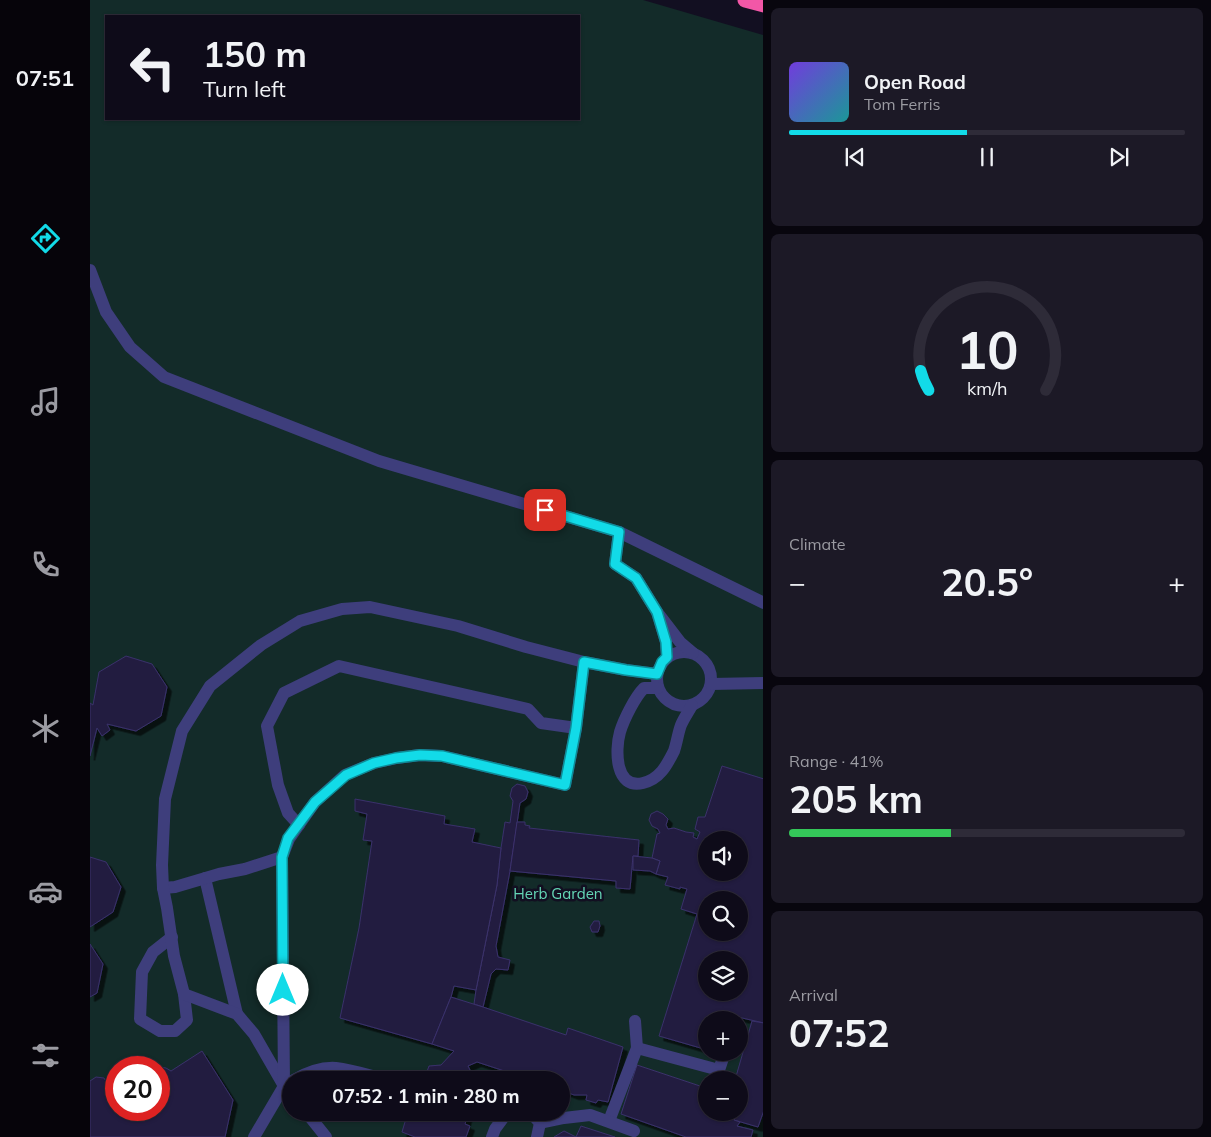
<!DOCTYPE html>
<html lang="en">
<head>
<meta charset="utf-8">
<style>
  :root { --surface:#0e0b19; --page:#1c1926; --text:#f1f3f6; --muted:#9b9ba2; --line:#2e2b38; --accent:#12dbe8 }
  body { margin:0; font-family:Mulish,sans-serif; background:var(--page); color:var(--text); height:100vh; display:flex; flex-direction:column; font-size:19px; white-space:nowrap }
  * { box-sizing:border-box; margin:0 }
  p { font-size:16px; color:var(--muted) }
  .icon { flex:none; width:28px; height:28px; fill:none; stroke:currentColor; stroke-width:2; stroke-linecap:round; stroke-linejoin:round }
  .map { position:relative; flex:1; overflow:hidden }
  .sheet { display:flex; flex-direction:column; gap:8px; padding:8px; background:#08060e; width:448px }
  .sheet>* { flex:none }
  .guide { position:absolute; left:15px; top:15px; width:475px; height:105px; border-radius:0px; box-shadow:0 1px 4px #0004,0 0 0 1px var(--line); background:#0e0b19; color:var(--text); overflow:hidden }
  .buttons { position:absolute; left:608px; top:831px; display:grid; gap:10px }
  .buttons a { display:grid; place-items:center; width:50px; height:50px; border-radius:50%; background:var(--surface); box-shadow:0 1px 4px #0004,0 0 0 1px var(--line); font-size:25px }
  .speed { position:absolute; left:15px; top:1056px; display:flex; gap:10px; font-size:25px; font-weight:700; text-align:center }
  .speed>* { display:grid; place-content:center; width:65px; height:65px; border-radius:50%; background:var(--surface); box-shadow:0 1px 4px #0004,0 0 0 1px var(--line); line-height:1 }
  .speed .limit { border:8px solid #d22; background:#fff; color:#111 }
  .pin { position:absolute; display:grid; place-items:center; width:42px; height:42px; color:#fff; margin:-21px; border-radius:10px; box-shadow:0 2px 8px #0006 }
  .me { position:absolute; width:55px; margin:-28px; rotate:0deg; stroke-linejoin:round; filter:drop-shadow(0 0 4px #0008) }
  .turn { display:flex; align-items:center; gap:18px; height:105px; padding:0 15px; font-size:22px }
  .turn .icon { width:65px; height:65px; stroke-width:2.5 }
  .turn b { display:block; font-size:35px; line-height:42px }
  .big { font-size:38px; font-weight:700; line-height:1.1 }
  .sheet .widget { flex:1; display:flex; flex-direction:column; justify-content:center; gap:8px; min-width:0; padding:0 18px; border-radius:8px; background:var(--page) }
  .sheet .dial { align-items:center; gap:0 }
  .dial svg { height:130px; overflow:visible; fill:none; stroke:var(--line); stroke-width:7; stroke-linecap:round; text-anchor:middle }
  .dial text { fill:var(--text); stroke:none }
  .song { display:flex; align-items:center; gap:15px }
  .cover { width:60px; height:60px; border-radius:8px; background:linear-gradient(135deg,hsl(260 70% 55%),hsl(180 70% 35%)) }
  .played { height:5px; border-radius:2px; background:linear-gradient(90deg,var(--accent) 45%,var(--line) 45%) }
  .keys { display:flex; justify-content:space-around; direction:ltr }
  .heat { display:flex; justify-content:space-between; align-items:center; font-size:28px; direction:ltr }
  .charge { height:8px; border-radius:4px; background:linear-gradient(90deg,#34c759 41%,var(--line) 0) }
  .trip { position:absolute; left:192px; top:1071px; width:288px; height:50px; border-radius:25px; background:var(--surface); box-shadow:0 1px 4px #0004,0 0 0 1px var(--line); font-weight:700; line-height:50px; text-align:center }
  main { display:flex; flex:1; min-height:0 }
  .tabs { display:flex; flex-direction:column; width:90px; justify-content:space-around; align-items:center; background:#06040a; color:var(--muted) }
  .tabs .icon { width:35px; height:35px }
  .tabs .current { color:var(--accent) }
  .tabs b { font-size:22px; color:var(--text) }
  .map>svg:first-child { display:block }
</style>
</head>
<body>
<main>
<nav class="tabs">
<b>07:51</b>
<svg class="icon current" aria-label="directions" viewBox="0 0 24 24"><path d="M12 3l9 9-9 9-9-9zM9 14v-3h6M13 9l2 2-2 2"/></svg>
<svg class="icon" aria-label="music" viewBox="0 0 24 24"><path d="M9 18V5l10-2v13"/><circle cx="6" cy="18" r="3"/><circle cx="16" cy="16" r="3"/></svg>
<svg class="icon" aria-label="phone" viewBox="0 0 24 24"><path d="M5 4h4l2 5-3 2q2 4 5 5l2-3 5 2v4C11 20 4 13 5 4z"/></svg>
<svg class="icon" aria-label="climate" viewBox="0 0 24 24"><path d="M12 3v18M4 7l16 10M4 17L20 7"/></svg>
<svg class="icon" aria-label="car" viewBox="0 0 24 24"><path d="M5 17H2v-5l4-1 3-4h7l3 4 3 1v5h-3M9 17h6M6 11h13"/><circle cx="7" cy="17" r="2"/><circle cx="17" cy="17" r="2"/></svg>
<svg class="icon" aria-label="filters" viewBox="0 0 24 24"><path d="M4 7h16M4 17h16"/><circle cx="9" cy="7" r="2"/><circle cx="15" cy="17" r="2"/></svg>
</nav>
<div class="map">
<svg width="674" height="1137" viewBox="0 0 674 1137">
  <defs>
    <filter id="shadow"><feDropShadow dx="4.5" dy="4.5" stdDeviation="0" flood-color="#0009"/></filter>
  </defs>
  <rect width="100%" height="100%" fill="#120f21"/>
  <path fill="#132b29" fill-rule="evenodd" d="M0,0H553L673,35V1137H0ZM16,16H489V119H16ZM616,840H649V872H616ZM616,900H649V932H616ZM616,960H649V992H616ZM616,1020H649V1052H616ZM26,1068H69V1110H26ZM201,1080H471V1112H201ZM616,1080H649V1112H616Z"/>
  <g fill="#231d41" stroke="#3a316b" fill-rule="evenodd" filter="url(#shadow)">
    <polygon points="36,656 62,664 77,687 71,716 46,731 17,724 20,730 12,736 7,728 0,756 0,703 3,705 9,672"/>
    <path d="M632,766L674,779V1023L626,1012L623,1020H616V1042L614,1049L569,1036L607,914L591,909L597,889L590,887V889L575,885L578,877L566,874L570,861L562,858L567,834L570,833L568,829L562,826L559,820L561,814L567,811L573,814L578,819L576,825L578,829L584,828L596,832L604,833L603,837L607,839L610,832L605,829L608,817H615ZM616,840H649V872H616ZM616,900H649V932H616ZM616,960H649V992H616Z"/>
    <polygon points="427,784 435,786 438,792 436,799 430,803 420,871 406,946 408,957 420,960 418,970 406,969 401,974 393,1007 384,1004 386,990 407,885 411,848 415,822 420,823 423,801 420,796 422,788"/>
    <polygon points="265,799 355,816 354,824 385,829 382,842 411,848 407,885 386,990 364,986 361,997 342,1044 250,1018 269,928 282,841 273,840 277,814 265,811"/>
    <polygon points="427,822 435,822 435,825 440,826 439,828 549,840 548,856 543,856 540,889 526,888 526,881 420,871"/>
    <polygon points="543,856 562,858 570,861 566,874 560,871 543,870"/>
    <polygon points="0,857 16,862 31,887 23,912 0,927"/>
    <polygon points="504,921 509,921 510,926 508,932 502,932 500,927"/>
    <polygon points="0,944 13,964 7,993 0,997"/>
    <polygon points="361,997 393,1007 476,1035 478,1028 533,1047 518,1102 508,1100 506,1103 496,1100 497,1095 484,1095 471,1090 471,1080 442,1080 387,1062 378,1066 382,1074 390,1080 334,1080 339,1066 351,1065 364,1051 342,1044"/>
    <polygon points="662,1021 674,1023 674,1110 668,1127 644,1120 647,1112 649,1112 649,1107 651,1100 649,1099 649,1080 645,1080"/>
    <polygon points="112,1051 143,1100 135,1137 0,1137 0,1081 6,1077 14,1078 18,1085 16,1094 26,1088 26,1110 69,1110 69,1085 70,1085 69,1084 69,1068 70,1067 76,1068 81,1071"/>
    <polygon points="547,1065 616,1088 616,1112 647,1112 644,1120 650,1122 647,1126 663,1130 661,1137 596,1137 531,1114"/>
    <polygon points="318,1112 379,1112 375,1124 380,1126 376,1137 325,1137 312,1132"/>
    <polygon points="491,1126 525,1137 464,1137 474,1131 486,1137"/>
  </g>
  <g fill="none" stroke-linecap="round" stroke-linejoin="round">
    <g stroke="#3e3e7c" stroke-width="12">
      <polyline points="0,270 16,312 40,347 74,377 289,461 529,532 525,564 546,578 567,612"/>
      <polyline points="529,532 674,603"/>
      <circle cx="594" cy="679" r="27"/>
      <polyline points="577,657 576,642 567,612 590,642 603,653"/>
      <polyline points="621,684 674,683"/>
      <path d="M568,688H554C545,697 534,719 530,732C525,750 525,790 553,783C561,781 567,777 572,771C577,765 581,757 584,751C587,742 588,733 591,725C594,718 599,711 602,705"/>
      <polyline points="209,825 198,813 188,785 177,726 194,693 249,666 438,709 451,723 486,728"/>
      <polyline points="115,878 147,1014"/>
      <polyline points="73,888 85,887 129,874 155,869 192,857 199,839 225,802 255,775 284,763 307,758 330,755 352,756 475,785 486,728 494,662"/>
      <polyline points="82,937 63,952 52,972 50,1019 70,1031 85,1031 97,1020 94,994"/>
      <polyline points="547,1048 629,1070 635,1052"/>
      <path d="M204,1080C216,1073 232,1067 246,1068C263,1070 281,1076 298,1080"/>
      <polyline points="201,1094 194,1086 164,1034 147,1014 94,994 84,956 77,908 73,888 72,865 75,799 92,731 120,686 171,645 210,621 252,609 280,607 368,626 436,647 494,662 536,670 567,674"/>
      <polyline points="216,1112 236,1137"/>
      <polyline points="437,1112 442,1114 450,1123 447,1137"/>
      <polyline points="519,1121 547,1048 545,1021"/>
      <polyline points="450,1123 474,1118 500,1115 544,1131"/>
      <polyline points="164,1137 194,1086 192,857"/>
      <polyline points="402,1137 405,1129 416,1114 420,1112"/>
    </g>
    <polyline stroke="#f257a7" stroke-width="15" points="655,0 674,5"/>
  </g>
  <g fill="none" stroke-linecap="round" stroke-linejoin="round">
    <g stroke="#0c8e97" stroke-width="12">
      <polyline id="route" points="193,990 192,857 198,838 225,802 256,775 284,763 306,758 330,755 352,756 475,785 486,728 494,662 536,670 567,674 572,662 577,657 576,642 567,612 546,578 525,564 529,532 455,510"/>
    </g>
    <use href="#route" stroke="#12dbe8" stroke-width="9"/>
  </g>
  <g text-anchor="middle" stroke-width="5" stroke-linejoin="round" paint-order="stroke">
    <g font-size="15" fill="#64d6b5" stroke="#120f21">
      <text x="468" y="899">Herb Garden</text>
    </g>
  </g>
</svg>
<div class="buttons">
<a><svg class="icon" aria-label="sound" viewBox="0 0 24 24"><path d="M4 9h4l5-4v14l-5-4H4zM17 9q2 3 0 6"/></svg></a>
<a><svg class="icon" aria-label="search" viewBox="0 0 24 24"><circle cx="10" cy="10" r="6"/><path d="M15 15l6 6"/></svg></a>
<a><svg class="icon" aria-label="layers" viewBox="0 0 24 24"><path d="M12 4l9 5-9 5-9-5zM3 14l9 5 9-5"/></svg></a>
<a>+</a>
<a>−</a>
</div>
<div class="speed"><div class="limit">20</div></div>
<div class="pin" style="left:455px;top:510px;background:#d93025"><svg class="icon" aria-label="arrive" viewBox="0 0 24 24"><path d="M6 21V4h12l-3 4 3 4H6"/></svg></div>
<svg class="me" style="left:193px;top:990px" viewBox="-20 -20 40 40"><circle r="19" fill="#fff"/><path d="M0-13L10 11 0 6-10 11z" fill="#12dbe8"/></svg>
<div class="trip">07:52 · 1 min · 280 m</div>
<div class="guide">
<div class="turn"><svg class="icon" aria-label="left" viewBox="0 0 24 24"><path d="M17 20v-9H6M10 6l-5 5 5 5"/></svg><div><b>150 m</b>Turn left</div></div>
</div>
</div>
<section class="sheet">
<div class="widget">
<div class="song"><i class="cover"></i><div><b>Open Road</b><p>Tom Ferris</p></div></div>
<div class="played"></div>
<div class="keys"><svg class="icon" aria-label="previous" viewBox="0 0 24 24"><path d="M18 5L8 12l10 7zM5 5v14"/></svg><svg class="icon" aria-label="pause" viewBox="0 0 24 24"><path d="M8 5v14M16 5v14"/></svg><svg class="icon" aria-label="next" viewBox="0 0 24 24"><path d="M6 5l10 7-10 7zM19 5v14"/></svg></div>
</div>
<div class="widget dial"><svg viewBox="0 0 100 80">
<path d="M14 69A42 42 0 1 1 86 69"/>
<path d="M14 69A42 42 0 0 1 9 57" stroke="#12dbe8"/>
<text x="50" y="56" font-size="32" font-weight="700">10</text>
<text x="50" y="72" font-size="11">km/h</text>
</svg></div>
<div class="widget"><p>Climate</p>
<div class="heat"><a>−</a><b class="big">20.5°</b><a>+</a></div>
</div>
<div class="widget"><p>Range · 41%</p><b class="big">205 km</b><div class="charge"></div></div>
<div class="widget"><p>Arrival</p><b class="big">07:52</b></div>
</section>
</main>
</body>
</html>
